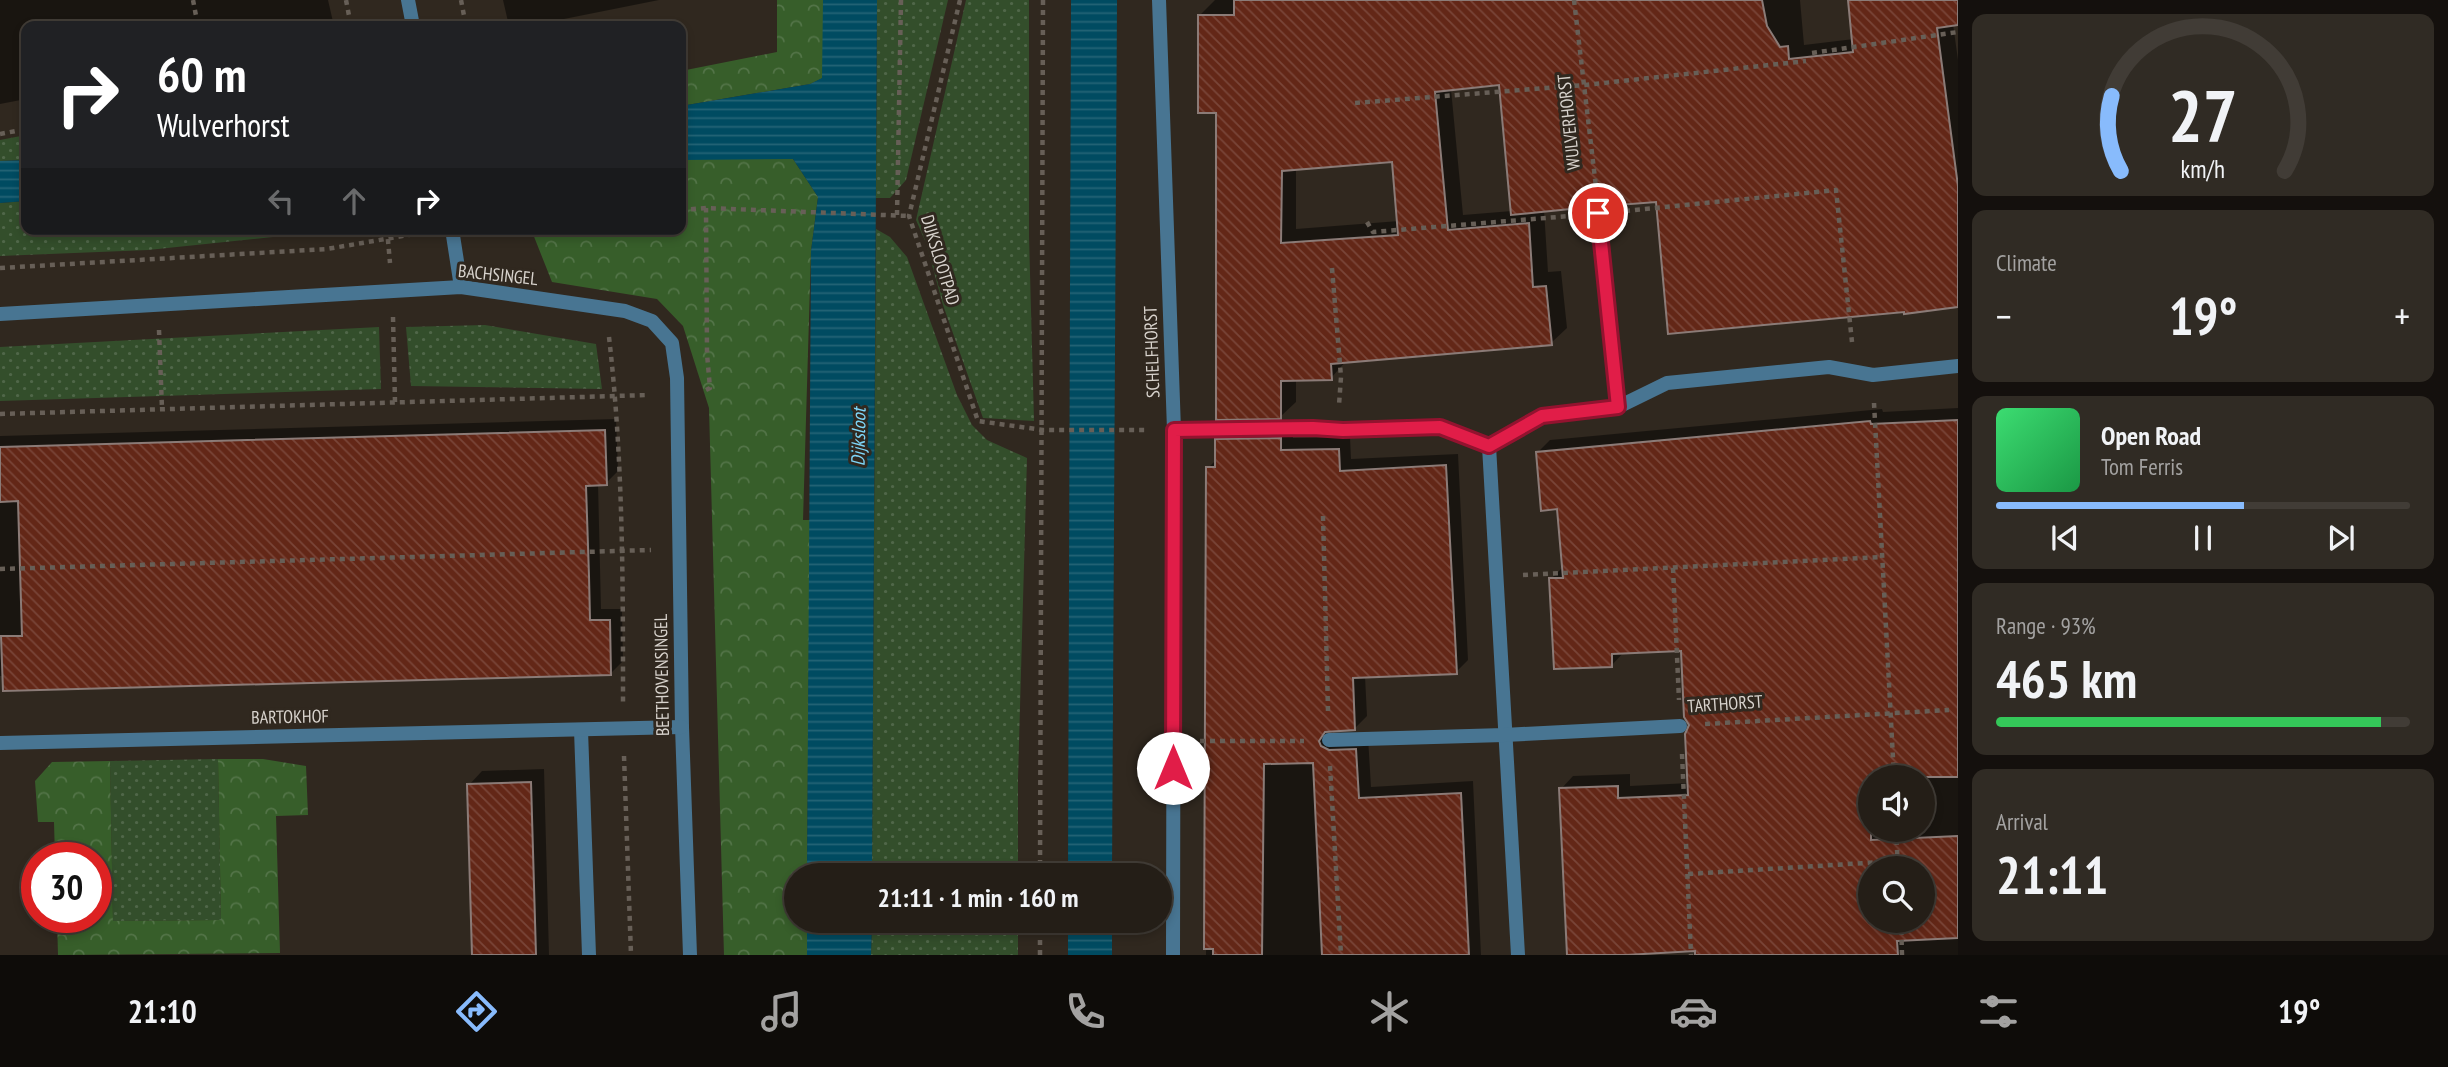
<!DOCTYPE html>
<html lang="en">
<head>
<meta charset="utf-8">
<style>
  :root { --surface:#241e17; --page:#302b24; --text:#f1f3f6; --muted:#a3a2a1; --line:#413c36; --accent:#88bbfc }
  body { margin:0; font-family:"PT Sans Narrow",sans-serif; background:var(--page); color:var(--text); height:100vh; display:flex; flex-direction:column; font-size:26px; white-space:nowrap }
  * { box-sizing:border-box; margin:0 }
  p { font-size:23px; color:var(--muted) }
  .icon { flex:none; width:38px; height:38px; fill:none; stroke:currentColor; stroke-width:2; stroke-linecap:round; stroke-linejoin:round }
  .map { position:relative; flex:1; overflow:hidden }
  .drawer { display:flex; flex-direction:column; gap:14px; padding:14px; background:#14100d; width:490px }
  .drawer>* { flex:none }
  .hud { position:absolute; left:21px; top:21px; width:665px; height:214px; border-radius:14px; box-shadow:0 4px 10px #0003,0 0 0 2px var(--line); background:#202124; color:#fff; overflow:hidden }
  .fabs { position:absolute; left:1858px; top:765px; display:grid; gap:14px }
  .fabs a { display:grid; place-items:center; width:77px; height:77px; border-radius:50%; background:var(--surface); box-shadow:0 4px 10px #0003,0 0 0 2px var(--line); font-size:35px }
  .speed { position:absolute; left:21px; top:842px; display:flex; gap:14px; font-size:35px; font-weight:700; text-align:center }
  .speed>* { display:grid; place-content:center; width:91px; height:91px; border-radius:50%; background:var(--surface); box-shadow:0 4px 10px #0003,0 0 0 2px var(--line); line-height:1 }
  .speed .limit { border:10px solid #d22; background:#fff; color:#111 }
  .pin { position:absolute; display:grid; place-items:center; width:60px; height:60px; color:#fff; margin:-30px; border:4px solid #fff; border-radius:50%; box-shadow:0 2px 7px #0007 }
  .me { position:absolute; width:77px; margin:-38px; rotate:0deg; stroke-linejoin:round; filter:drop-shadow(0 0 5px #0008) }
  .turn { display:flex; align-items:center; gap:24px; height:147px; padding:0 21px; font-size:32px }
  .turn .icon { width:91px; height:91px; stroke-width:2.5 }
  .turn b { display:block; font-size:49px; line-height:60px }
  .lanes { display:flex; align-items:center; height:66px; padding:0 21px; background:#0003; justify-content:center; gap:35px; direction:ltr }
  .lanes .off { opacity:.35 }
  .big { font-size:52px; font-weight:600; line-height:1.1 }
  .drawer .tile { flex:1; display:flex; flex-direction:column; justify-content:center; gap:10px; min-width:0; padding:0 24px; border-radius:14px; background:var(--page) }
  .drawer .dial { align-items:center; gap:0 }
  .dial svg { height:182px; overflow:visible; fill:none; stroke:var(--line); stroke-width:7; stroke-linecap:round; text-anchor:middle }
  .dial text { fill:var(--text); stroke:none }
  .song { display:flex; align-items:center; gap:21px }
  .cover { width:84px; height:84px; border-radius:10px; background:linear-gradient(135deg,hsl(140 70% 55%),hsl(140 70% 35%)) }
  .played { height:7px; border-radius:4px; background:linear-gradient(90deg,var(--accent) 60%,var(--line) 60%) }
  .keys { display:flex; justify-content:space-around; direction:ltr }
  .heat { display:flex; justify-content:space-between; align-items:center; font-size:38px; direction:ltr }
  .charge { height:10px; border-radius:5px; background:linear-gradient(90deg,#34c759 93%,var(--line) 0) }
  .trip { position:absolute; left:784px; top:863px; width:388px; height:70px; border-radius:35px; background:var(--surface); box-shadow:0 4px 10px #0003,0 0 0 2px var(--line); font-weight:600; line-height:70px; text-align:center }
  .menu { display:flex; height:112px; justify-content:space-around; align-items:center; background:#0e0c09; color:var(--muted) }
  .menu .icon { width:49px; height:49px }
  .menu .on { color:var(--accent) }
  .menu b { font-size:32px; color:var(--text) }
  main { display:flex; flex:1; min-height:0 }
  .map>svg:first-child { display:block }
</style>
</head>
<body>
<main>
<div class="map">
<svg width="1958" height="955" viewBox="0 0 1958 955">
  <defs>
    <pattern id="grass-dots" width="8" height="8" patternUnits="userSpaceOnUse" patternTransform="scale(1.75)"><rect width="8" height="8" fill="#334e2b"/><path d="M2 2h.1M6 6h.1" fill="none" stroke="#506749" stroke-width="1.8" stroke-linecap="round"/></pattern>
    <pattern id="forest-crowns" width="20" height="18" patternUnits="userSpaceOnUse" patternTransform="scale(1.75)"><rect width="20" height="18" fill="#375e2a"/><path d="M2 6a3 3 0 1 1 6 0M12 15a3 3 0 1 1 6 0" fill="none" stroke="#537448"/></pattern>
    <pattern id="water-rules" width="6" height="5" patternUnits="userSpaceOnUse" patternTransform="scale(1.75)"><rect width="6" height="5" fill="#004b61"/><path d="M0 2.5h6" fill="none" stroke="#246476"/></pattern>
    <pattern id="building-back-hatch" width="6" height="6" patternUnits="userSpaceOnUse" patternTransform="scale(1.75)"><rect width="6" height="6" fill="#632717"/><path d="M-1 5l2 2M0 0l6 6M5-1l2 2" fill="none" stroke="#794538"/></pattern>
  </defs>
  <rect width="100%" height="100%" fill="#30281f"/>
  <g fill="url(#grass-dots)">
    <polygon points="877,0 948,0 906,180 890,198 876,198"/>
    <polygon points="966,0 1029,0 1029,236 1034,421 983,418 943,305 926,243 916,220"/>
    <polygon points="26,135 26,160 0,161 0,140"/>
    <polygon points="26,201 26,229 349,229 148,250 0,256 0,203"/>
    <polygon points="876,229 890,237 907,257 957,395 972,425 987,440 1027,458 1018,779 1018,875 872,875"/>
    <polygon points="485,325 596,344 602,389 411,386 406,327"/>
    <polygon points="379,327 381,389 0,401 0,347"/>
    <polygon points="218,759 221,920 113,921 110,761"/>
    <polygon points="872,921 1018,921 1018,955 871,955"/>
  </g>
  <g fill="url(#forest-crowns)">
    <polygon points="777,0 823,0 823,78 810,84 681,106 681,71 777,52"/>
    <polygon points="681,159 793,159 818,197 811,251 803,520 810,520 807,875 796,875 796,920 807,921 807,955 724,955 709,408 683,326 657,299 552,282 531,229 681,229"/>
    <polygon points="218,759 263,759 306,766 308,815 276,816 280,953 58,955 57,917 96,917 96,858 55,857 54,822 38,822 35,781 52,762 110,761 113,921 221,920"/>
  </g>
  <g fill="url(#water-rules)">
    <polygon points="823,0 877,0 872,875 807,875 811,251 818,197 793,159 681,160 681,106 810,84 822,78"/>
    <polygon points="1071,0 1117,0 1112,875 1068,875"/>
    <polygon points="26,160 26,201 0,203 0,161"/>
    <polygon points="807,921 872,921 871,955 807,955"/>
    <rect x="1068" y="921" width="44" height="34"/>
  </g>
  <g fill="#0007" fill-rule="evenodd">
    <polygon points="0,0 328,0 334,26 26,26 26,99 0,104"/>
    <polygon points="503,0 659,0 529,26 509,26"/>
    <path d="M1215,0H1800L1804,45L1854,39L1850,0H1958V19L1953,24L1958,60V305L1657,201H1598L1544,210L1548,272L1561,271L1567,328L1551,343L1346,361L1331,378L1296,379V402L1280,417L1200,15ZM1501,84L1512,211L1463,215L1451,89ZM1394,160L1399,221L1296,229V168Z"/>
    <path d="M1958,408V955H1697V949L1637,951L1633,955H1568L1561,789L1573,776L1630,774V786L1689,783L1692,725L1683,650L1624,652L1612,665L1551,579L1564,566L1559,507L1538,452L1550,440L1882,409L1883,412ZM1871,777H1923V830H1871ZM1871,868H1923V920H1871Z"/>
    <polygon points="616,419 618,471 606,483 598,483 601,609 622,609 623,661 611,673 0,676 0,436"/>
    <polygon points="1230,427 1293,427 1293,438 1350,437 1351,459 1458,454 1468,660 1456,672 1365,676 1367,716 1355,728 1332,729 1333,733 1368,737 1371,787 1473,781 1481,955 1206,955 1208,468 1217,459 1217,440"/>
    <polygon points="544,769 549,955 474,955 469,785 482,771"/>
  </g>
  <g fill="url(#building-back-hatch)" stroke="#8b7b77" stroke-width="2" fill-rule="evenodd">
    <path d="M1234,0H1762L1767,26L1780,47L1788,46L1789,59L1853,52L1848,0H1958V25L1937,28L1958,186V307L1904,314V312L1668,334L1656,202L1605,206L1598,203L1590,207L1511,215L1499,85L1435,92L1448,230L1529,223L1533,287L1546,286L1552,345L1331,364L1332,380L1281,381V419L1216,420V113H1198V15H1234ZM1392,162L1398,235L1281,243L1282,171Z"/>
    <path d="M1958,420V777H1871V840L1958,836V938L1897,941L1898,955H1695V951L1626,955H1567L1559,788L1618,786V798L1688,795L1685,734L1689,725L1684,717L1681,651L1612,654V667L1554,669L1549,578H1563L1557,509L1541,511L1536,452L1870,421L1871,424ZM1871,868H1923V920H1871Z"/>
    <polygon points="605,430 607,485 586,486 589,576 590,620 610,620 611,675 3,691 1,636 22,636 18,501 0,502 0,447"/>
    <polygon points="1281,438 1281,450 1339,449 1340,471 1446,465 1457,674 1353,678 1355,730 1325,732 1319,741 1321,746 1329,750 1356,749 1359,798 1461,793 1469,955 1322,955 1313,763 1264,764 1262,955 1213,955 1213,949 1204,949 1206,467 1215,467 1215,439"/>
    <polygon points="531,782 536,955 472,955 467,784"/>
  </g>
  <g fill="none" stroke-linecap="round" stroke-linejoin="round">
    <g stroke="#675f57" stroke-width="4.5" stroke-dasharray="5 5" stroke-linecap="butt">
      <polyline points="193,0 198,26"/>
      <polyline points="346,0 351,26"/>
      <polyline points="461,0 466,26"/>
      <polyline points="960,0 909,216 978,421 1043,430 1147,430"/>
      <polyline points="1574,0 1596,187"/>
      <polyline points="1812,53 1958,32"/>
      <polyline points="1355,103 1585,85 1806,61"/>
      <polyline points="0,134 26,129"/>
      <polyline points="681,210 706,208 909,216"/>
      <polyline points="1625,211 1836,190 1852,342"/>
      <polyline points="897,215 901,0"/>
      <polyline points="1367,222 1373,232 1570,216"/>
      <polyline points="387,229 390,263"/>
      <polyline points="0,268 327,249 426,232"/>
      <polyline points="1332,268 1341,377 1339,405"/>
      <polyline points="393,317 395,402"/>
      <polyline points="159,330 162,409"/>
      <path d="M609,337C623,458 623,580 623,702"/>
      <polyline points="706,390 710,388 707,354 706,208"/>
      <polyline points="1874,403 1894,777"/>
      <polyline points="0,414 649,395"/>
      <polyline points="1323,516 1328,711"/>
      <polyline points="1673,568 1679,700"/>
      <polyline points="0,569 651,550"/>
      <polyline points="1523,575 1882,557"/>
      <polyline points="1705,724 1949,710"/>
      <polyline points="1200,741 1304,741"/>
      <polyline points="1682,754 1691,955"/>
      <polyline points="624,756 631,955"/>
      <polyline points="1330,766 1341,955"/>
      <polyline points="1896,830 1898,868"/>
      <polyline points="1688,874 1898,861"/>
      <polyline points="1040,875 1043,0"/>
      <polyline points="1901,920 1902,955"/>
      <polyline points="1040,955 1040,920"/>
    </g>
    <g stroke="#487592" stroke-width="14">
      <polyline points="408,0 413,26"/>
      <polyline points="1159,0 1174,430 1173,955"/>
      <polyline points="1598,213 1618,407"/>
      <polyline points="452,229 461,287"/>
      <polyline points="0,314 461,287 625,311 652,321 672,343 677,378 682,727 690,955"/>
      <polyline points="1174,430 1313,428 1343,431 1440,427 1489,446 1542,416 1618,407 1667,383 1829,367 1873,375 1958,366"/>
      <polyline points="1489,446 1518,955"/>
      <polyline points="581,730 589,955"/>
      <polyline points="1329,740 1504,735 1680,726"/>
      <polyline points="0,743 682,727"/>
    </g>
  </g>
  <g fill="none" stroke-linecap="round" stroke-linejoin="round">
    <g stroke="#92132f" stroke-width="18">
      <polyline id="route" points="1173,768 1174,430 1313,428 1343,430 1440,427 1489,446 1542,416 1618,407 1598,213"/>
    </g>
    <use href="#route" stroke="#e11d48" stroke-width="12"/>
  </g>
  <g text-anchor="middle" stroke-width="6" stroke-linejoin="round" paint-order="stroke">
    <g font-size="18" fill="#d8d3cd" stroke="#30281f">
      <text transform="translate(1569 122) rotate(-96)" y="6">WULVERHORST</text>
      <text transform="translate(940 260) rotate(73)" y="6">DIJKSLOOTPAD</text>
      <text transform="translate(498 275) rotate(6)" y="6">BACHSINGEL</text>
      <text transform="translate(1152 352) rotate(-92)" y="6">SCHELFHORST</text>
      <text transform="translate(662 675) rotate(-91)" y="6">BEETHOVENSINGEL</text>
      <text transform="translate(1725 704) rotate(-4)" y="6">TARTHORST</text>
      <text transform="translate(290 717) rotate(-1)" y="6">BARTOKHOF</text>
    </g>
    <g font-size="19" font-style="italic" fill="#7ed6f8" stroke="#30281f">
      <text transform="translate(858 437) rotate(-89)" y="7">Dijksloot</text>
    </g>
  </g>
</svg>
<div class="fabs">
<a><svg class="icon" aria-label="sound" viewBox="0 0 24 24"><path d="M4 9h4l5-4v14l-5-4H4zM17 9q2 3 0 6"/></svg></a>
<a><svg class="icon" aria-label="search" viewBox="0 0 24 24"><circle cx="10" cy="10" r="6"/><path d="M15 15l6 6"/></svg></a>
</div>
<div class="speed"><div class="limit">30</div></div>
<div class="pin" style="left:1598px;top:213px;background:#d93025"><svg class="icon" aria-label="arrive" viewBox="0 0 24 24"><path d="M6 21V4h12l-3 4 3 4H6"/></svg></div>
<svg class="me" style="left:1173px;top:768px" viewBox="-20 -20 40 40"><circle r="19" fill="#fff"/><path d="M0-13L10 11 0 6-10 11z" fill="#e11d48"/></svg>
<div class="trip">21:11 · 1 min · 160 m</div>
<div class="hud">
<div class="turn"><svg class="icon" aria-label="right" viewBox="0 0 24 24"><path d="M7 20v-9h11M14 6l5 5-5 5"/></svg><div><b>60 m</b>Wulverhorst</div></div>
<div class="lanes"><svg class="icon off" aria-label="left" viewBox="0 0 24 24"><path d="M17 20v-9H6M10 6l-5 5 5 5"/></svg><svg class="icon off" aria-label="ahead" viewBox="0 0 24 24"><path d="M12 20V5M6 11l6-6 6 6"/></svg><svg class="icon" aria-label="right" viewBox="0 0 24 24"><path d="M7 20v-9h11M14 6l5 5-5 5"/></svg></div>
</div>
</div>
<section class="drawer">
<div class="tile dial"><svg viewBox="0 0 100 80">
<path d="M14 69A42 42 0 1 1 86 69"/>
<path d="M14 69A42 42 0 0 1 10 36" stroke="#88bbfc"/>
<text x="50" y="56" font-size="32" font-weight="700">27</text>
<text x="50" y="72" font-size="11">km/h</text>
</svg></div>
<div class="tile"><p>Climate</p>
<div class="heat"><a>−</a><b class="big">19°</b><a>+</a></div>
</div>
<div class="tile">
<div class="song"><i class="cover"></i><div><b>Open Road</b><p>Tom Ferris</p></div></div>
<div class="played"></div>
<div class="keys"><svg class="icon" aria-label="previous" viewBox="0 0 24 24"><path d="M18 5L8 12l10 7zM5 5v14"/></svg><svg class="icon" aria-label="pause" viewBox="0 0 24 24"><path d="M8 5v14M16 5v14"/></svg><svg class="icon" aria-label="next" viewBox="0 0 24 24"><path d="M6 5l10 7-10 7zM19 5v14"/></svg></div>
</div>
<div class="tile"><p>Range · 93%</p><b class="big">465 km</b><div class="charge"></div></div>
<div class="tile"><p>Arrival</p><b class="big">21:11</b></div>
</section>
</main>
<nav class="menu">
<b>21:10</b>
<svg class="icon on" aria-label="directions" viewBox="0 0 24 24"><path d="M12 3l9 9-9 9-9-9zM9 14v-3h6M13 9l2 2-2 2"/></svg>
<svg class="icon" aria-label="music" viewBox="0 0 24 24"><path d="M9 18V5l10-2v13"/><circle cx="6" cy="18" r="3"/><circle cx="16" cy="16" r="3"/></svg>
<svg class="icon" aria-label="phone" viewBox="0 0 24 24"><path d="M5 4h4l2 5-3 2q2 4 5 5l2-3 5 2v4C11 20 4 13 5 4z"/></svg>
<svg class="icon" aria-label="climate" viewBox="0 0 24 24"><path d="M12 3v18M4 7l16 10M4 17L20 7"/></svg>
<svg class="icon" aria-label="car" viewBox="0 0 24 24"><path d="M5 17H2v-5l4-1 3-4h7l3 4 3 1v5h-3M9 17h6M6 11h13"/><circle cx="7" cy="17" r="2"/><circle cx="17" cy="17" r="2"/></svg>
<svg class="icon" aria-label="filters" viewBox="0 0 24 24"><path d="M4 7h16M4 17h16"/><circle cx="9" cy="7" r="2"/><circle cx="15" cy="17" r="2"/></svg>
<b>19°</b>
</nav>
</body>
</html>
